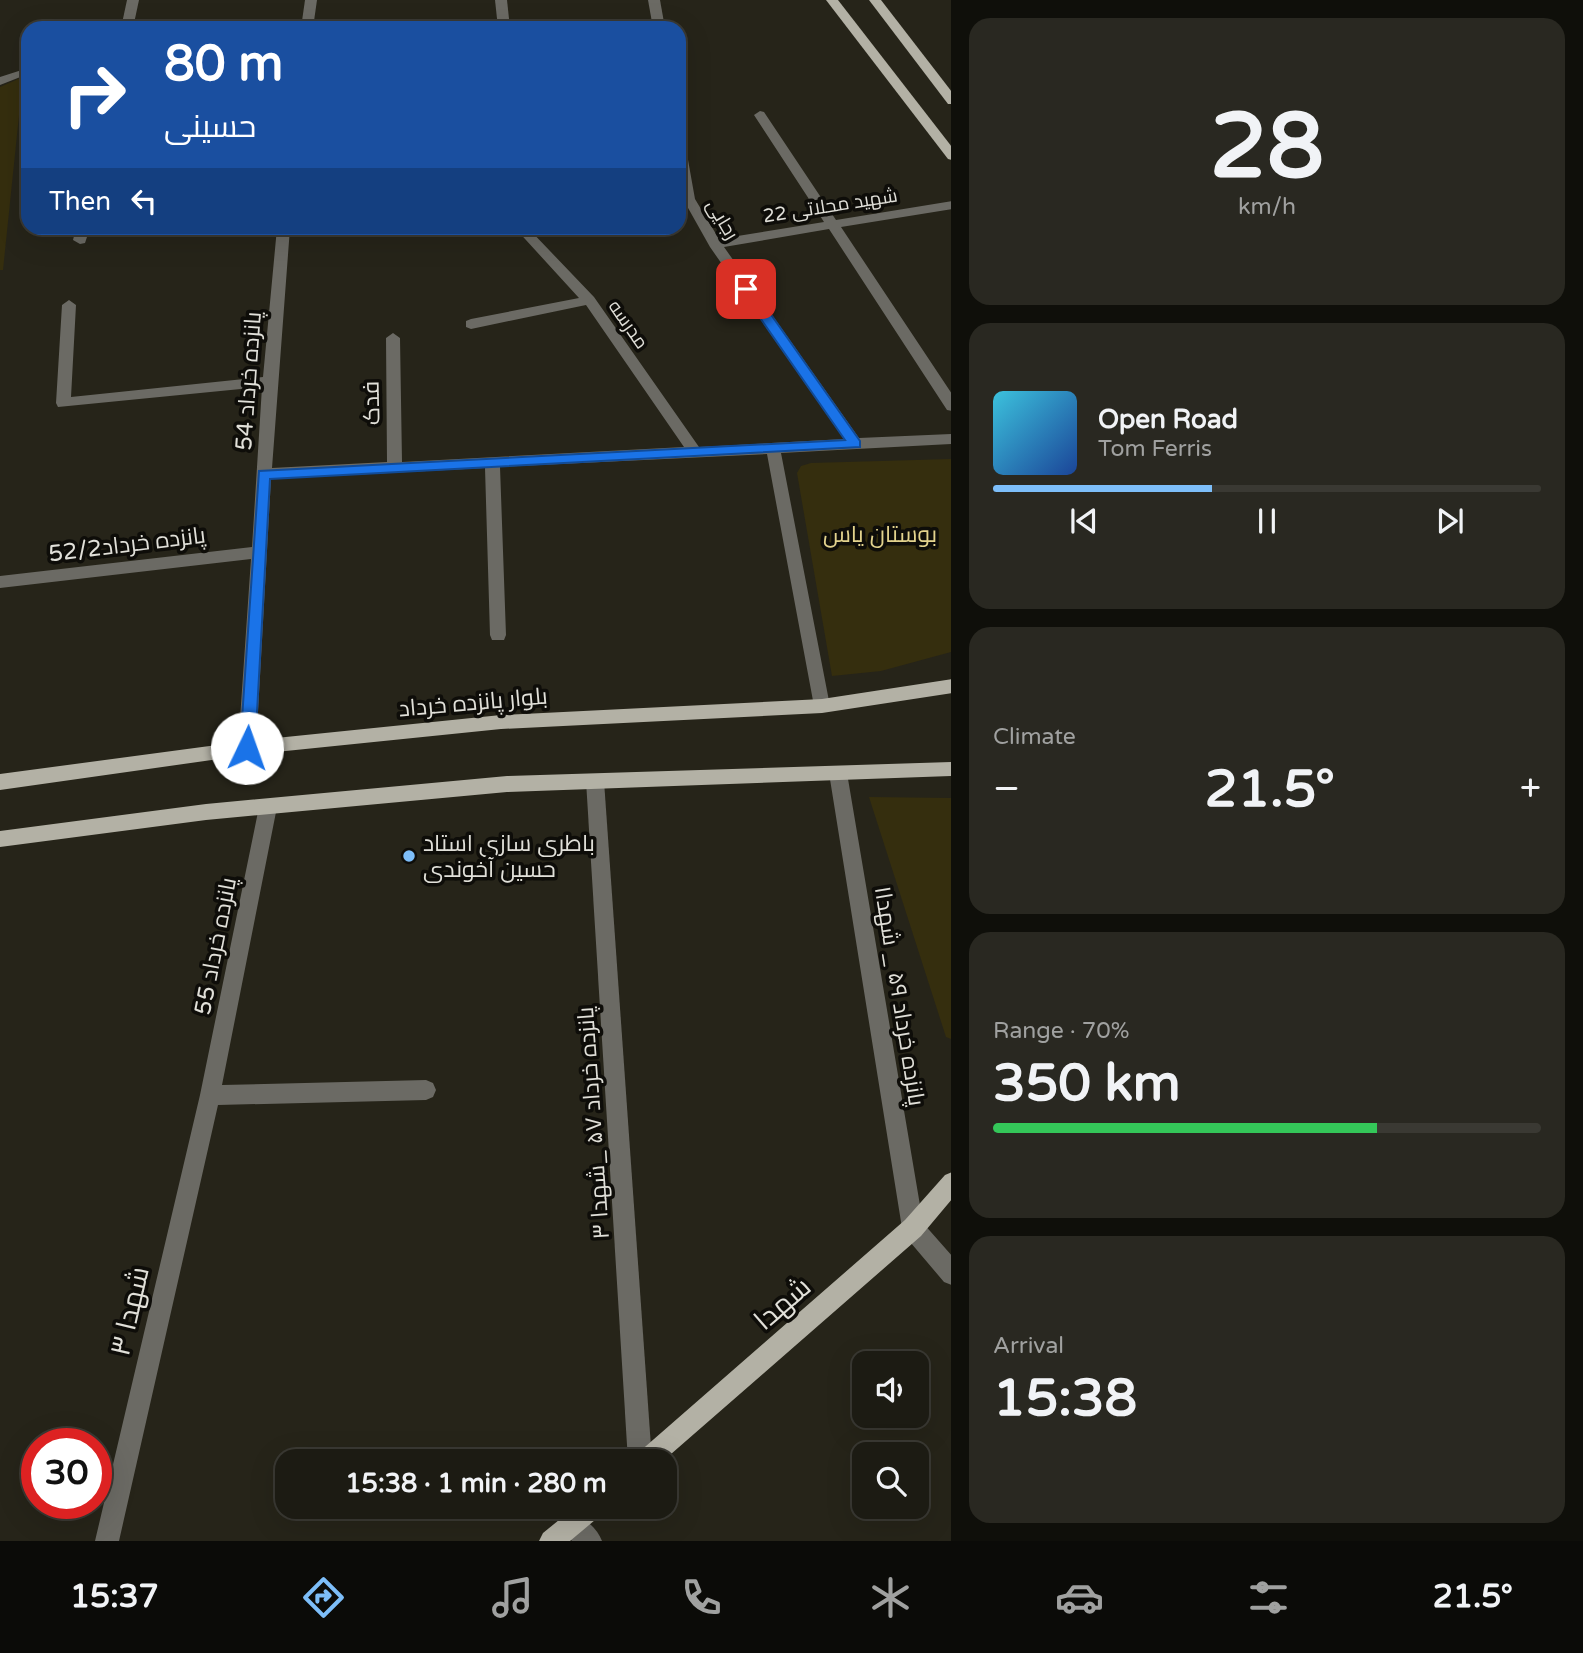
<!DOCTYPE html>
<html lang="en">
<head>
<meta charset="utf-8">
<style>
  :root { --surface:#1c1b13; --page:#292821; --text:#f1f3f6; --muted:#a0a1a0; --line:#3a3933; --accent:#7dbef9 }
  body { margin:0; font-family:"Varela Round",Cairo,sans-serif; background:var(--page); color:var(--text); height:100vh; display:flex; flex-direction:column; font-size:26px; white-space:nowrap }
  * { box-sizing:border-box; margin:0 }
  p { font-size:23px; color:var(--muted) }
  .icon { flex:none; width:38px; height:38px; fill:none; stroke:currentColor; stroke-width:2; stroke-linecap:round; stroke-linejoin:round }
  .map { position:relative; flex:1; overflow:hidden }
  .panel { display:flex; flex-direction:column; gap:18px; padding:18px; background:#0f0f0a; width:632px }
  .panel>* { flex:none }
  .banner { position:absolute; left:21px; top:21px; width:665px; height:214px; border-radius:21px; box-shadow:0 7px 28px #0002,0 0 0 2px var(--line); background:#1a4fa0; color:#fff; overflow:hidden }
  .tools { position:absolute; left:852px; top:1351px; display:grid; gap:14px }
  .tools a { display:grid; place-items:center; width:77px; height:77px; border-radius:14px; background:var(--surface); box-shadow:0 7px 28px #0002,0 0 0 2px var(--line); font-size:35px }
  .speed { position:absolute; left:21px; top:1428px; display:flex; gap:14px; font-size:35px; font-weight:700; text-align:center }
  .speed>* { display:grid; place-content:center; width:91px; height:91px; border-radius:50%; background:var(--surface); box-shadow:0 7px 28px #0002,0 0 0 2px var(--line); line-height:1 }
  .speed .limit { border:10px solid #d22; background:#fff; color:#111 }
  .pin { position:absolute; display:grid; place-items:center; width:60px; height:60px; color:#fff; margin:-30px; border-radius:14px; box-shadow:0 4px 10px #0006 }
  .me { position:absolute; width:77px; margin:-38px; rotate:3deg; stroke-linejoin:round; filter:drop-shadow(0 0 5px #0008) }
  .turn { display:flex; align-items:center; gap:24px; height:147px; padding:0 28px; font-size:32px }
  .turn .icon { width:91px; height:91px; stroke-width:2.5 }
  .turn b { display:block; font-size:49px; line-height:60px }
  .then { display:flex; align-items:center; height:66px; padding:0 28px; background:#0003; gap:14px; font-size:26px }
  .big { font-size:52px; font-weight:700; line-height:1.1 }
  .panel .tile { flex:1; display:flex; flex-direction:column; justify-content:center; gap:10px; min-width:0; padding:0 24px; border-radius:21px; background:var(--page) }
  .panel .dial { align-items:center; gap:0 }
  .dial b { font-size:91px; line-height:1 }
  .song { display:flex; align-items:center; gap:21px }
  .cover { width:84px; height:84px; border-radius:10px; background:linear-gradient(135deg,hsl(190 70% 55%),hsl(220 70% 35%)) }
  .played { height:7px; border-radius:4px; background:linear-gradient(90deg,var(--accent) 40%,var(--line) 40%) }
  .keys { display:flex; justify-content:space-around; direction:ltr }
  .heat { display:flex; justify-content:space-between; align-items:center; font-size:38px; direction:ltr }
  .charge { height:10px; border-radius:5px; background:linear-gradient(90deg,#34c759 70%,var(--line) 0) }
  .trip { position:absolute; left:275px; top:1449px; width:402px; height:70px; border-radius:21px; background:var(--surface); box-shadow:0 7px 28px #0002,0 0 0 2px var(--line); font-weight:700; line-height:70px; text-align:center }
  .dock { display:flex; height:112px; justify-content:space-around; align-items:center; background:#0b0b08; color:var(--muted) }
  .dock .icon { width:49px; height:49px }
  .dock .current { color:var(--accent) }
  .dock b { font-size:32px; color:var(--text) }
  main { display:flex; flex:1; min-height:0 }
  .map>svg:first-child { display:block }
</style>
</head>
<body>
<main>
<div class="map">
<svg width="952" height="1541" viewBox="0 0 952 1541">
  <rect width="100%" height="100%" fill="#262419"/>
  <g fill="#352e0e">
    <polygon points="23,77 3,270 0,270 0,87"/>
    <polygon points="952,459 951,652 881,671 832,676 797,473 801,466 811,463"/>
    <polygon points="869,797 951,798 951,1039 946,1037"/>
  </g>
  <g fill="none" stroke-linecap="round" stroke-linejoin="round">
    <g fill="#6b6a64" fill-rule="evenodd">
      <polygon points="127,0 139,0 133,28 121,28"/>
      <polygon points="305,0 317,0 313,28 301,28"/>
      <polygon points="495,0 507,0 510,28 498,28"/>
      <polygon points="648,0 660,0 665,28 653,28"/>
      <polygon points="28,68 28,74 0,85 0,77"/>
      <polygon points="760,111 764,112 836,220 952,201 952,209 841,227 952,394 952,411 947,410 829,229 724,247 859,438 952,434 952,444 781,453 830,706 828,711 816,711 814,706 767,454 500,467 506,635 504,640 492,640 490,635 485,468 271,479 256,748 253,753 247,755 241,753 238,748 251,559 0,588 0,576 252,547 262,387 58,407 56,403 62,305 69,300 76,305 71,397 263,377 277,228 290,228 272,468 387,462 386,338 393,333 400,338 402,462 684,447 586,305 471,329 466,327 466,321 471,319 579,298 515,228 528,228 594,297 699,447 844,439 710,247 683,199 679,178 679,139 685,143 695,199 719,239 824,222 754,115"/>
      <polygon points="76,228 90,228 85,243 80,244 73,240"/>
      <polygon points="838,766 844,768 847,773 923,1223 952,1256 952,1285 944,1282 905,1236 902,1228 829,773 832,768"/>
      <polygon points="595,774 601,776 604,781 652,1461 628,1461 586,781 589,776"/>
      <polygon points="268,799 274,802 277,807 222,1085 426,1080 433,1083 436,1090 433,1097 426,1100 218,1105 119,1541 95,1541 200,1095 259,807 262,802"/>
      <path d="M572,1513C585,1518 597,1528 602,1541H572L564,1533L560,1525L564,1517Z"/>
    </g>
    <g fill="#b3b1a5" fill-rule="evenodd">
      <polygon points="826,0 838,0 952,147 952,160 948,159"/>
      <polygon points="869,0 881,0 952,92 952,104 948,104"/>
      <polygon points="952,679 952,693 822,713 501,729 247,755 0,790 0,774 247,741 501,715 822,699"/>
      <polygon points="952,762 952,776 507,792 206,820 0,847 0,831 206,804 507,776"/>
      <polygon points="952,1172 952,1199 921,1236 663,1461 634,1461 638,1453 905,1220 945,1175"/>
      <polygon points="575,1507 605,1507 601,1515 570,1541 539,1541 543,1533"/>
    </g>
  </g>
  <polygon fill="#1a73e8" stroke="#114b97" stroke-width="2" points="746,285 751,286 860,441 860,447 270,479 255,748 247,755 242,753 240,748 259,471 845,440 742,292 740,289"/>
  <circle fill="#7dbef9" stroke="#0e0d09" stroke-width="2.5" cx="409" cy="856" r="7"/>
  <g text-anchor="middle" stroke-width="7" stroke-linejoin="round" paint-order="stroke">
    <g font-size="19" fill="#e1e0d9" stroke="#0e0d09">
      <text transform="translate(830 205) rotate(-9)" y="7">شهید محلاتی 22</text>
      <text transform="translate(723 219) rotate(59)" y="7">رجایی</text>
      <text transform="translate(629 324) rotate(55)" y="7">مدرسه</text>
    </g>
    <g font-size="23" fill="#e1e0d9" stroke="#0e0d09">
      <text transform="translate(248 381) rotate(-86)" y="8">پانزده خرداد 54</text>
      <text transform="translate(371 403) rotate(-91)" y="8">فدک</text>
      <text transform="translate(127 544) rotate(-7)" y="8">پانزده خرداد52/2</text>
      <text transform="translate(473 702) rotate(-5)" y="8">بلوار پانزده خرداد</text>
      <text transform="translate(215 946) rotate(-79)" y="8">پانزده خرداد 55</text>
      <text transform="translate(900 996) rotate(81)" y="8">پانزده خرداد ۵۹ _ شهدا۱</text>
      <text transform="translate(593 1123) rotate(-94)" y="8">پانزده خرداد ۵۷ _شهدا ۳</text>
    </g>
    <g font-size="23" fill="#e3d38d" stroke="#0e0d09">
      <text x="880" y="542">بوستان یاس</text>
    </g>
    <g font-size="23" fill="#e1e0d9" stroke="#0e0d09" text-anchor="start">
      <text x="423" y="851">باطری سازی استاد<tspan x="423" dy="26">حسین آخوندی</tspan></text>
    </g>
    <g font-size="28" fill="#e1e0d9" stroke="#0e0d09">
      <text transform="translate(782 1303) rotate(-41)" y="10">شهدا</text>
      <text transform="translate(129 1311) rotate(-77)" y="10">شهدا ۳</text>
    </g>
  </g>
</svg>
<div class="tools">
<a><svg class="icon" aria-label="sound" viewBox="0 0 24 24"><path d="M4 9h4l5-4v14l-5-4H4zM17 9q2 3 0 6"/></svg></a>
<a><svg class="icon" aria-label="search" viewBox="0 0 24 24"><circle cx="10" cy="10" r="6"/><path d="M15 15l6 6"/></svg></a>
</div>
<div class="speed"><div class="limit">30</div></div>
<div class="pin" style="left:746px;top:289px;background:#d93025"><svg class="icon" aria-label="arrive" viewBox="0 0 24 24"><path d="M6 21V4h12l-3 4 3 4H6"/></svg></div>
<svg class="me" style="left:247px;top:748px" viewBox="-20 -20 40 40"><circle r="19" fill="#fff"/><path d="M0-13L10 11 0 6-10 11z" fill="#1a73e8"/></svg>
<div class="trip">15:38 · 1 min · 280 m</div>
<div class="banner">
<div class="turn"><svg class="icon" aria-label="right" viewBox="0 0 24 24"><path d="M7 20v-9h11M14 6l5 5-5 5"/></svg><div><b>80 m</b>حسینی</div></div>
<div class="then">Then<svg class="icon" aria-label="left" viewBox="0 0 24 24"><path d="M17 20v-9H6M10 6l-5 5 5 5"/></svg></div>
</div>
</div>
<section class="panel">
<div class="tile dial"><b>28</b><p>km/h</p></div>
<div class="tile">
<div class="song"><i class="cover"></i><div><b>Open Road</b><p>Tom Ferris</p></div></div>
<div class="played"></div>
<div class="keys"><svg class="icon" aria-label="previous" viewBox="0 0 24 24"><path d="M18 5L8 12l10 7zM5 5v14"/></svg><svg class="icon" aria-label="pause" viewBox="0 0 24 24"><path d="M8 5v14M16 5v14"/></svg><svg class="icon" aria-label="next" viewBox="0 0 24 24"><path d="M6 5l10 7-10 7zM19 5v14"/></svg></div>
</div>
<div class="tile"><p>Climate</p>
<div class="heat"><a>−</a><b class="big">21.5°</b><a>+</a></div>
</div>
<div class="tile"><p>Range · 70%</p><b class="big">350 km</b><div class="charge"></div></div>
<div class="tile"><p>Arrival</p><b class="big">15:38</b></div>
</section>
</main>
<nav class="dock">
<b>15:37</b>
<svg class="icon current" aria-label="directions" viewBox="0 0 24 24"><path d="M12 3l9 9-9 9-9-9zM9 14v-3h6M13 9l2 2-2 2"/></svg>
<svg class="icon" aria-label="music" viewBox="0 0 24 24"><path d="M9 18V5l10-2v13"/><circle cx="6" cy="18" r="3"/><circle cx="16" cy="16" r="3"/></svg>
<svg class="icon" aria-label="phone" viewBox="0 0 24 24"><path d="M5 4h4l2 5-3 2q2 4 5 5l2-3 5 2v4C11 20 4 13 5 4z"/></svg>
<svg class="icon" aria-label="climate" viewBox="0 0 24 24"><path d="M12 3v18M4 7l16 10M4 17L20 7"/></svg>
<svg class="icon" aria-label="car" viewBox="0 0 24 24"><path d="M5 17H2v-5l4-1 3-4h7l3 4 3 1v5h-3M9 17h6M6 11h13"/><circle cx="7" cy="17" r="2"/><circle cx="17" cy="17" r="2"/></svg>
<svg class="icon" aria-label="filters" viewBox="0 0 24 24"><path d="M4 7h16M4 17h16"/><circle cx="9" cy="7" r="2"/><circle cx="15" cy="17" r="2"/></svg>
<b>21.5°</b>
</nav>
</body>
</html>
